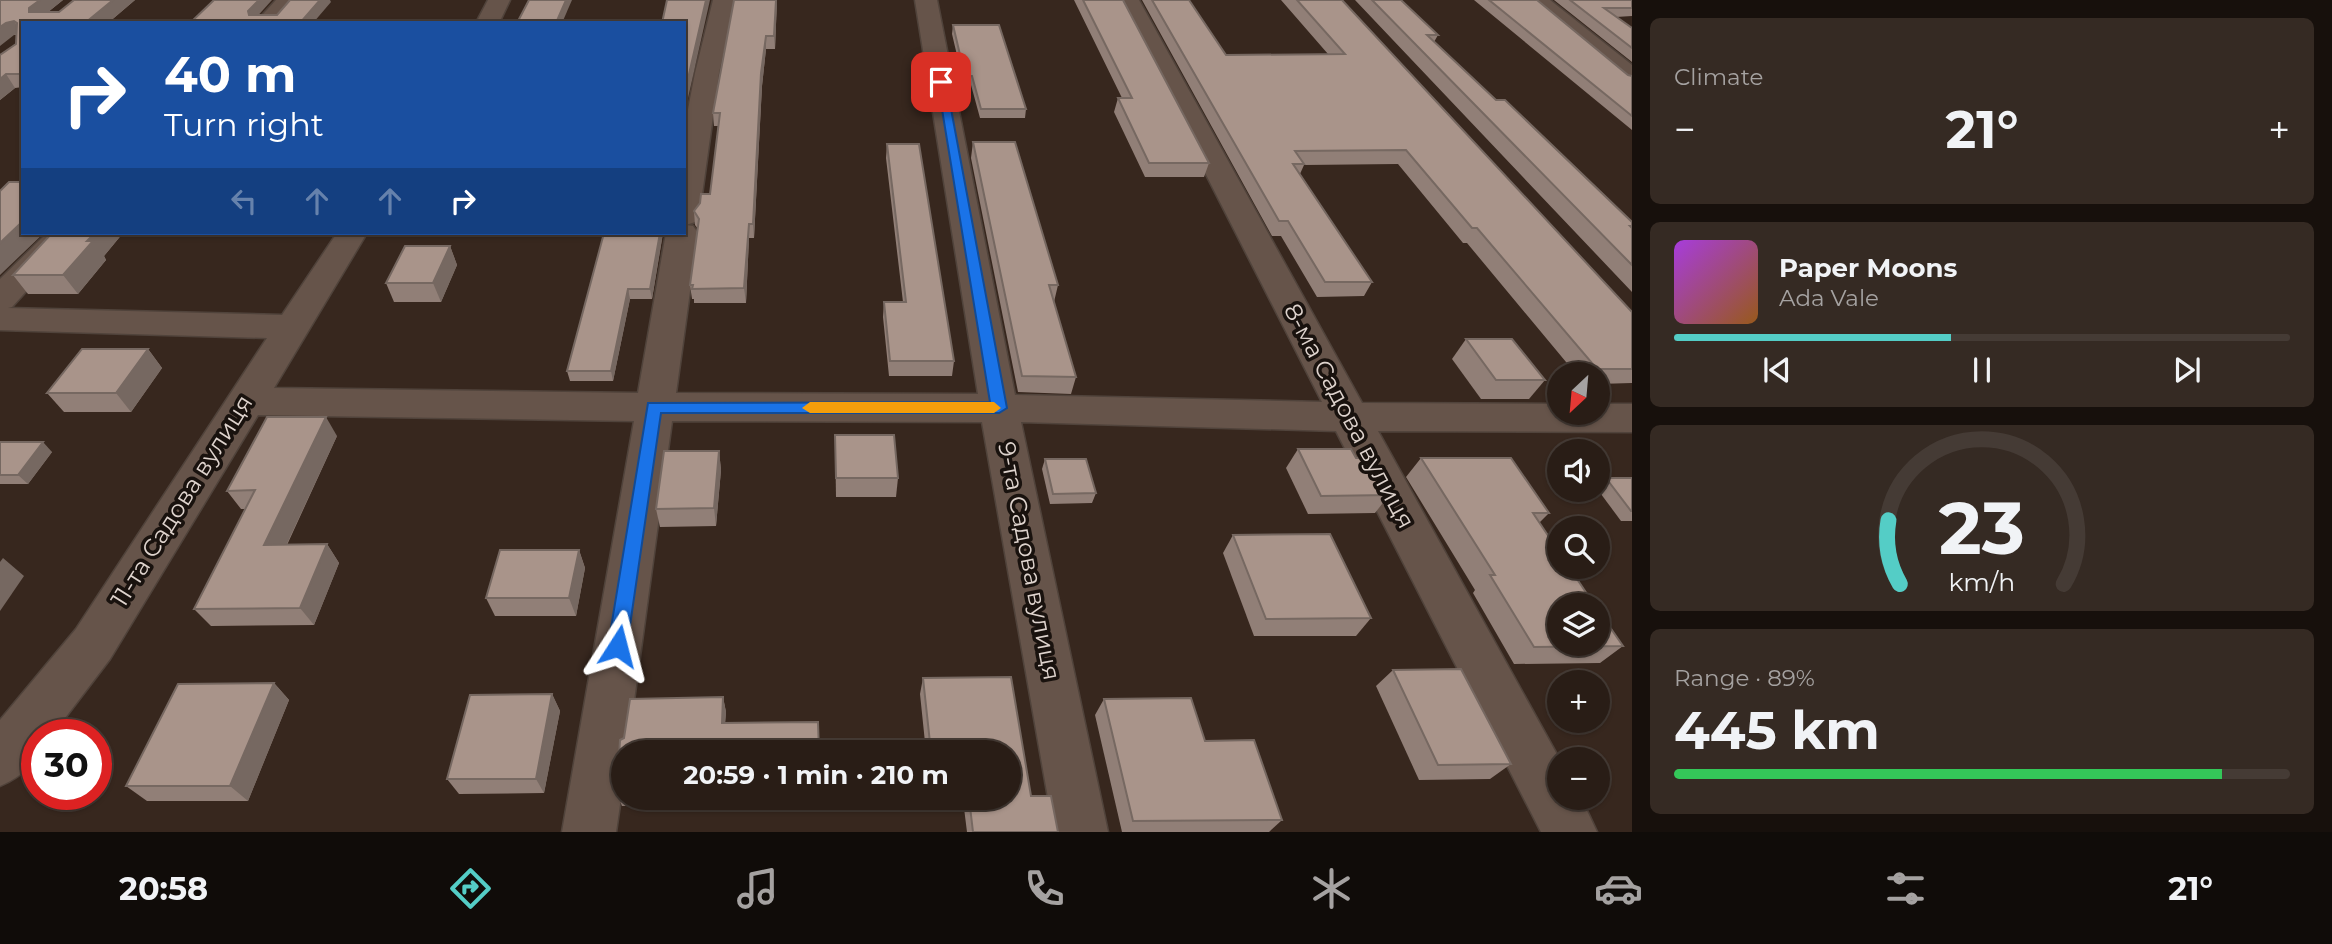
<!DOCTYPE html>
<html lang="en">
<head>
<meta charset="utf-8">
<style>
  :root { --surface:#291d16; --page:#352a23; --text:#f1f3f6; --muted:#a5a2a1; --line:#453b35; --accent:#54cdc6 }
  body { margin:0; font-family:Montserrat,sans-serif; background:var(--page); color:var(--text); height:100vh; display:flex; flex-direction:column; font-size:26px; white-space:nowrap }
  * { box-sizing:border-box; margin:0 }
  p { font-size:23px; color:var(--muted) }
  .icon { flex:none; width:38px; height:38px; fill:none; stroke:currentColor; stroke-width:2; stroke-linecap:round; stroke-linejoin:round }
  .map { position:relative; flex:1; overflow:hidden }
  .sheet { display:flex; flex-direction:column; gap:18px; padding:18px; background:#17100c; width:700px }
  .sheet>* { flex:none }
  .hud { position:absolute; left:21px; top:21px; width:665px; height:214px; border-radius:0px; box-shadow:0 2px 5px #0004,0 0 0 2px var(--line); background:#1a4fa0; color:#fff; overflow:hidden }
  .needle { width:46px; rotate:206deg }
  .fabs { position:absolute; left:1547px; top:362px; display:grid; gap:14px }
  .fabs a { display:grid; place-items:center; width:63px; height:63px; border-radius:50%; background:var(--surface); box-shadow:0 2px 5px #0004,0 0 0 2px var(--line); font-size:35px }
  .speed { position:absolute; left:21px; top:719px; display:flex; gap:14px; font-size:35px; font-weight:700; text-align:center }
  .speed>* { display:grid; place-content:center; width:91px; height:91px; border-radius:50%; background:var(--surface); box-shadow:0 2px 5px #0004,0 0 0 2px var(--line); line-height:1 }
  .speed .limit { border:10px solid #d22; background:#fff; color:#111 }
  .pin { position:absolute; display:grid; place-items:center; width:60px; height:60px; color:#fff; margin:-30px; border-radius:14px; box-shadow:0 4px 10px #0006 }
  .me { position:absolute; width:77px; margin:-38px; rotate:9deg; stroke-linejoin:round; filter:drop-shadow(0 0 5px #0008) }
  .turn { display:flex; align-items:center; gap:24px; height:147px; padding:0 28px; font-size:32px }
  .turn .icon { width:91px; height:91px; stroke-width:2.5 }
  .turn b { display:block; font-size:49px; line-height:60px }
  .lanes { display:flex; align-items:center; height:66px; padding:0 28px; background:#0003; justify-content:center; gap:35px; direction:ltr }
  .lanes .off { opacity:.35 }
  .big { font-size:52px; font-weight:700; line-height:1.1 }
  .sheet .widget { flex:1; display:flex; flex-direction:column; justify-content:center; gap:10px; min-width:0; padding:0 24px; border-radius:10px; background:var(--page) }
  .sheet .dial { align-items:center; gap:0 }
  .dial svg { height:182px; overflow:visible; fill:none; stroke:var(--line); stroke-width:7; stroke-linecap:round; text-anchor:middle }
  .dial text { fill:var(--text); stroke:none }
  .song { display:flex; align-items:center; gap:21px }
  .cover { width:84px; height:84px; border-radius:10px; background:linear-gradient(135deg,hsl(280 70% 55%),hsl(30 70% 35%)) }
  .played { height:7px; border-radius:4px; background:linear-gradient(90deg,var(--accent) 45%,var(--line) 45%) }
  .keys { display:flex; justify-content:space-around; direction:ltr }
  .heat { display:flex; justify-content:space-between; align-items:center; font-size:38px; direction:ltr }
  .charge { height:10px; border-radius:5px; background:linear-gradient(90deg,#34c759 89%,var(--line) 0) }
  .trip { position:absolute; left:611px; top:740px; width:410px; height:70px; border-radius:35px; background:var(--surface); box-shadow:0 2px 5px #0004,0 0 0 2px var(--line); font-weight:700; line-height:70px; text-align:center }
  .tabs { display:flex; height:112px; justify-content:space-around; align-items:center; background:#100c09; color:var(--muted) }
  .tabs .icon { width:49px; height:49px }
  .tabs .selected { color:var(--accent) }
  .tabs b { font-size:32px; color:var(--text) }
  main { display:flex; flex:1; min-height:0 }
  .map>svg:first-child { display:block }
</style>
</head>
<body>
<main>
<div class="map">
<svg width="1632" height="832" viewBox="0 0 1632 832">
  <rect width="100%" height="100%" fill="#37271e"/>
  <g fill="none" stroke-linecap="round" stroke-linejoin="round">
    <g stroke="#50433b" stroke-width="3">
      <g id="minor">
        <polygon points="276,0 299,0 279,23 255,23"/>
        <polygon points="488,0 510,0 499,23 476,23"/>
        <path d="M713,0H735L719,73L699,216L695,222L686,225L693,226L698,233L676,393L978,394L915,0H937L1015,395L1322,402L1117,0H1139L1362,403L1559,404V413H1598V404H1632V432L1378,431L1560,760L1559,798H1581L1597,832H1541L1336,431L1021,422L1108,832H1054L982,422L672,421L627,752H623V784L616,832H562L634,421L258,415L110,659L52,735H37C37,763 25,775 0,786V720L76,629L267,338L0,330V279L47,233H79L12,307L8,308L282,315L337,233H367L274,388L638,393L666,233H684V130L695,73Z"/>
        <polygon points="1525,0 1550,0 1632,65 1632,85 1623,82"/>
      </g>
    </g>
    <use href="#minor" fill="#66544a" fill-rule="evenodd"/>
  </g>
  <g fill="#917f77">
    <polygon points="0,0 63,0 48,12 59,12 74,0 135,0 108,23 23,23 23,87 15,88 0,100 0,55 16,44 17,35 14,35"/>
    <polygon points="777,0 775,49 766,49 762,86 754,238 749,238 746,303 694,303 694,299 692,299 690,285 698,229 695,225 694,211 710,194 718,126 714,126 713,113"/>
    <polygon points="1074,0 1123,0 1209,163 1204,177 1145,177 1114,112 1118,98 1122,98"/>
    <polygon points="1142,0 1189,0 1226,55 1328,54 1281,0 1342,0 1632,312 1632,383 1598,384 1598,374 1576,374 1467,243 1463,243 1398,164 1304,165 1300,174 1372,282 1364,296 1317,297 1281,236 1272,236"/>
    <polygon points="1355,0 1401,0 1438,35 1434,42 1496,100 1632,222 1632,292"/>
    <polygon points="1474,0 1537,0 1628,75 1632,76 1632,130"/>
    <polygon points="1554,0 1632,0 1632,16 1616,17 1632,28 1632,62"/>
    <polygon points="953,25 1026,109 1025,118 980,118 971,85 964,85 952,34"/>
    <polygon points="973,142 1058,285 1054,302 1076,377 1071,394 1018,392 971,158"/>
    <polygon points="887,144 954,361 952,376 889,376 883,317 884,302 903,302 886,158"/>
    <polygon points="52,233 123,233 104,256 106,260 78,294 28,294 13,275"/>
    <polygon points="604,233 663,233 652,299 630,299 613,381 570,381 567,371"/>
    <polygon points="450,246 457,265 441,302 394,302 386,283"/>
    <polygon points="1466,339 1545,380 1529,399 1481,399 1452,359"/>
    <polygon points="148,349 162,368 131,412 64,412 47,393"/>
    <polygon points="835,435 898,478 896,497 836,497"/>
    <polygon points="337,436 287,545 327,544 339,563 314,625 211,626 194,609 246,509 241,509 227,491"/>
    <polygon points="0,442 52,452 28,484 0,484"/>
    <polygon points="1298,449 1389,495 1375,513 1308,514 1286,468"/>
    <polygon points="719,451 721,470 716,526 660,527 656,509"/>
    <polygon points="1421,458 1549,513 1539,523 1623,646 1600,663 1514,664 1473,593 1475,590 1406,477"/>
    <polygon points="1045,459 1096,493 1092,503 1050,504 1042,469"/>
    <polygon points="1606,478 1632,478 1632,521 1621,521 1598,490 1598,486"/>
    <polygon points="1233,535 1371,618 1356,636 1254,636 1223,553"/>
    <polygon points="579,550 585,568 576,616 495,616 486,598"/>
    <polygon points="1393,670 1511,764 1490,779 1419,780 1376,686"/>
    <polygon points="1011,677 1031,796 1051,796 1058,832 967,832 963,800 930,800 930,798 1008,798 1008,752 926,752 920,694 923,678"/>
    <polygon points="274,683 289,700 248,801 147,801 126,786"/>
    <polygon points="552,694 560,711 544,793 459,794 447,779"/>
    <polygon points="723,697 726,712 725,723 818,722 819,752 623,752 623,798 720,798 719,806 622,806 617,793 620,740 624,738 630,699"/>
    <polygon points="1104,699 1205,741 1282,820 1269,832 1122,832 1095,715"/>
  </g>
  <g fill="#766861">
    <polygon points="40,0 63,0 37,21 29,12 29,8"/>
    <polygon points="113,0 135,0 108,23 85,23"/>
    <polygon points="259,0 272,0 253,21 249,15 248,11"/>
    <polygon points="320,0 330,0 331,2 313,23 300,23"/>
    <polygon points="566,0 572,0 562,23 556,23"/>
    <polygon points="706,0 710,0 684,116 684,96"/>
    <polygon points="776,0 777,0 775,49 774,36"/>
    <polygon points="14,21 22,33 14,35 0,46 0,27 6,23"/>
    <polygon points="766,36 766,49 762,86 754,238 753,224 761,73"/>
    <polygon points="6,74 15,88 0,100 0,79"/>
    <polygon points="23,221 23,233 44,233 0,275 0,243"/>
    <polygon points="749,224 749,238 746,303 744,288"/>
    <polygon points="95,233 123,233 104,256 106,260 78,294 63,275 87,241"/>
    <polygon points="660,233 663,233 652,299 650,289"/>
    <polygon points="450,246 457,265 441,302 433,283"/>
    <polygon points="628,289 630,299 613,381 611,371"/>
    <polygon points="148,349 162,368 131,412 116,393"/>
    <polygon points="326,417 337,436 278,563 264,545"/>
    <polygon points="43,442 52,452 28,484 18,475"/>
    <polygon points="719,451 721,470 716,526 714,508"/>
    <polygon points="327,544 339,563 314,625 300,608"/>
    <polygon points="579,550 585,568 576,616 569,598"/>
    <polygon points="3,558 24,576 0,611 0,562"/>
    <polygon points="274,683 289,700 248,801 230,786"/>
    <polygon points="552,694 560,711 544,793 536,779"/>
    <polygon points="723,697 726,712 724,738 722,723"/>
  </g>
  <g fill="#a9948a" stroke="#766861" stroke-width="2">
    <polygon points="0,0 40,0 29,8 29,12 59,12 74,0 113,0 85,23 23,23 23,73 21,74 6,74 0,79 0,55 16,44 17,23 14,21 6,23 0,27"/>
    <polygon points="214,0 259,0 248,11 249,15 277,15 290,0 320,0 300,23 190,23"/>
    <polygon points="529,0 566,0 556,23 517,23"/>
    <polygon points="667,0 706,0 684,96 684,23 662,23"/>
    <polygon points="734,0 776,0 774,36 766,36 761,73 753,224 749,224 744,288 692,289 693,285 690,285 699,219 694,211 700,203 701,194 710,194 720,113 713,113"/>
    <polygon points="1083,0 1123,0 1209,163 1149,163 1118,98 1132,98"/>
    <polygon points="1152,0 1189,0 1226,55 1345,54 1297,0 1342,0 1632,312 1632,369 1597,369 1477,228 1472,228 1406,150 1295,151 1304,164 1293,164 1372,282 1325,282 1288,221 1279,221"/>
    <polygon points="1372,0 1401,0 1438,35 1427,35 1496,100 1505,100 1632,222 1632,226 1630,226 1632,228 1632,265"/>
    <polygon points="1489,0 1537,0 1628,75 1632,76 1632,116"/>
    <polygon points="1570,0 1632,0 1632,8 1604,8 1632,28 1632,48"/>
    <polygon points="953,25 999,25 1026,109 981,109 972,76 965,76"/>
    <polygon points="973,142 1015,142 1058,285 1049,285 1076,377 1022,376"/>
    <polygon points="887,144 919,144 954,361 890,361 884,302 906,302"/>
    <polygon points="9,182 23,182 23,221 0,243 0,191"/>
    <polygon points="52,233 95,233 87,241 93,241 63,275 13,275"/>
    <polygon points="604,233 660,233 650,289 628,289 611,371 567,371"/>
    <polygon points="405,246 450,246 433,283 386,283"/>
    <polygon points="1466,339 1512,339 1545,380 1496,380"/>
    <polygon points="82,349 148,349 116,393 47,393"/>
    <polygon points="267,417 326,417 264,545 327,544 300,608 194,609 255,490 227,491"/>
    <polygon points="835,435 894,435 898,478 836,478"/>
    <polygon points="0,442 43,442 18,475 0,475"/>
    <polygon points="1298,449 1351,449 1356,458 1370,458 1389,495 1321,496"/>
    <polygon points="664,451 719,451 714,508 656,509"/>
    <polygon points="1421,458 1511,458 1549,513 1533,513 1559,552 1559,567 1569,567 1595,606 1559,606 1559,644 1598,644 1598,610 1623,646 1534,647 1490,575 1495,575"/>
    <polygon points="1045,459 1086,459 1096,493 1053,494"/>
    <polygon points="1606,478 1632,478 1632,511 1631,511"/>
    <polygon points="1330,534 1371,618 1266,619 1233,535"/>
    <polygon points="500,550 579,550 569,598 486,598"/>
    <polygon points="1461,669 1511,764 1438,765 1393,670"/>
    <polygon points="1011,677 1031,796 1051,796 1058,832 973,832 969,798 1008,798 1008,752 931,752 923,678"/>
    <polygon points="274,683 230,786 126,786 178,684"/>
    <polygon points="552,694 536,779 447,779 470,695"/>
    <polygon points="723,697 722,723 818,722 819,752 623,752 623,793 617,793 620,740 624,738 630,699"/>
    <polygon points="1191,698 1205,741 1254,740 1282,820 1133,821 1104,699"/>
  </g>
  <polygon fill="#1a73e8" stroke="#114b97" stroke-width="2" points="937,79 946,82 1007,408 999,413 661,413 627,646 625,653 618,655 611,653 608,646 648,403 990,402"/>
  <polygon fill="#f59e0b" points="810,402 994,402 1001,408 994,413 810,413 802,408"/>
  <g text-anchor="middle" stroke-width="7" stroke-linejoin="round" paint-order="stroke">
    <g font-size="24" fill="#ded3cd" stroke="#19120e">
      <text transform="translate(1349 416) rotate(62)" y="8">8-ма Садова вулиця</text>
      <text transform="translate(182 501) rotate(-58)" y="8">11-та Садова вулиця</text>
      <text transform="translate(1029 561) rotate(79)" y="8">9-та Садова вулиця</text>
    </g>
  </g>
</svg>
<div class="fabs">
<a><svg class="needle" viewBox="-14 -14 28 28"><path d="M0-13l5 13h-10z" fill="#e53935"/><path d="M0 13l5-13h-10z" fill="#a5a2a1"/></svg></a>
<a><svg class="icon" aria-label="sound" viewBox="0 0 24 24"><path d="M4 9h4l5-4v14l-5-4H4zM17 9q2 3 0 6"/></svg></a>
<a><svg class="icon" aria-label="search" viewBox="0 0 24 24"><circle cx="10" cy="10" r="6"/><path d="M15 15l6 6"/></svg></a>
<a><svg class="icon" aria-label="layers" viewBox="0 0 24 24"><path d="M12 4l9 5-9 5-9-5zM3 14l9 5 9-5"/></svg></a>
<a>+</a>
<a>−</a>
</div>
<div class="speed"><div class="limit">30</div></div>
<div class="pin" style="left:941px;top:82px;background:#d93025"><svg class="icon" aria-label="arrive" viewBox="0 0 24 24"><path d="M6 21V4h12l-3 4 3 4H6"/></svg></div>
<svg class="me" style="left:618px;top:646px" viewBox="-20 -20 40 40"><path d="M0-17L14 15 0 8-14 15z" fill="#1a73e8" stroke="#fff" stroke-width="4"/></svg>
<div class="trip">20:59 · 1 min · 210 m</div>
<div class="hud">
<div class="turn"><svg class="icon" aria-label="right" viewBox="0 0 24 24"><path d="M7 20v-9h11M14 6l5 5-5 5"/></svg><div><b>40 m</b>Turn right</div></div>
<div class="lanes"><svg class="icon off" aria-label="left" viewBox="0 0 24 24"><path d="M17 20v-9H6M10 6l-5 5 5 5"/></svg><svg class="icon off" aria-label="ahead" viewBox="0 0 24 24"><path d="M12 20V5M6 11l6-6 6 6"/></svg><svg class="icon off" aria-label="ahead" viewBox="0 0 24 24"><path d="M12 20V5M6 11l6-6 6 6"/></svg><svg class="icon" aria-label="right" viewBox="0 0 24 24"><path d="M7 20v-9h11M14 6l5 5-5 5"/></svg></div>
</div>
</div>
<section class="sheet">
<div class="widget"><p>Climate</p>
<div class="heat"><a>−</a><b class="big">21°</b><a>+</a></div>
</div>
<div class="widget">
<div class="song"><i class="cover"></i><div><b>Paper Moons</b><p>Ada Vale</p></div></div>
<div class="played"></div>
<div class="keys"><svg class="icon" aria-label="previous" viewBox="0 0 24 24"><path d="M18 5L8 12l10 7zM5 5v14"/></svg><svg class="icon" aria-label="pause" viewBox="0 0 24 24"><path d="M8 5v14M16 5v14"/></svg><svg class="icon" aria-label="next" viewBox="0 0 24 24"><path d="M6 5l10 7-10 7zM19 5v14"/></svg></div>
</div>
<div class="widget dial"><svg viewBox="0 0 100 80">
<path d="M14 69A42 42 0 1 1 86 69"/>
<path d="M14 69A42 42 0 0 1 9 41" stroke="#54cdc6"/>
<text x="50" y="56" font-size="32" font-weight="700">23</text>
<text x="50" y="72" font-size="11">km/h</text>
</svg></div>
<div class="widget"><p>Range · 89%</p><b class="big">445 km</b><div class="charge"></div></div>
</section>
</main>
<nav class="tabs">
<b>20:58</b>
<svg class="icon selected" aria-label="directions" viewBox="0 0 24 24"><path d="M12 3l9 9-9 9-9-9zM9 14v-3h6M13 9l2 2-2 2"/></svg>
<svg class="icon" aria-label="music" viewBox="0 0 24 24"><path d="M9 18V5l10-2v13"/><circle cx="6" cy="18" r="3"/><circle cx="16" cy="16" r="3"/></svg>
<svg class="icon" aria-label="phone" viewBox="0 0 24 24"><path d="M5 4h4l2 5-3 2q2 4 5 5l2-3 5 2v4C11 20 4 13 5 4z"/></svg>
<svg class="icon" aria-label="climate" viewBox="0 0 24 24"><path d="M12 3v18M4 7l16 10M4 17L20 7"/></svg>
<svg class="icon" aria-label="car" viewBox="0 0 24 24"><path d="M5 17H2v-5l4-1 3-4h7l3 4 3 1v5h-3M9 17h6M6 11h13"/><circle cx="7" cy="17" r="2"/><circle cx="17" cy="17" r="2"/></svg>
<svg class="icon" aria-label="filters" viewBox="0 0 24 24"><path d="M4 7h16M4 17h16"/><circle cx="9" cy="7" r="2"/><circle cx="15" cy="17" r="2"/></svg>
<b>21°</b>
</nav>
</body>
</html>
